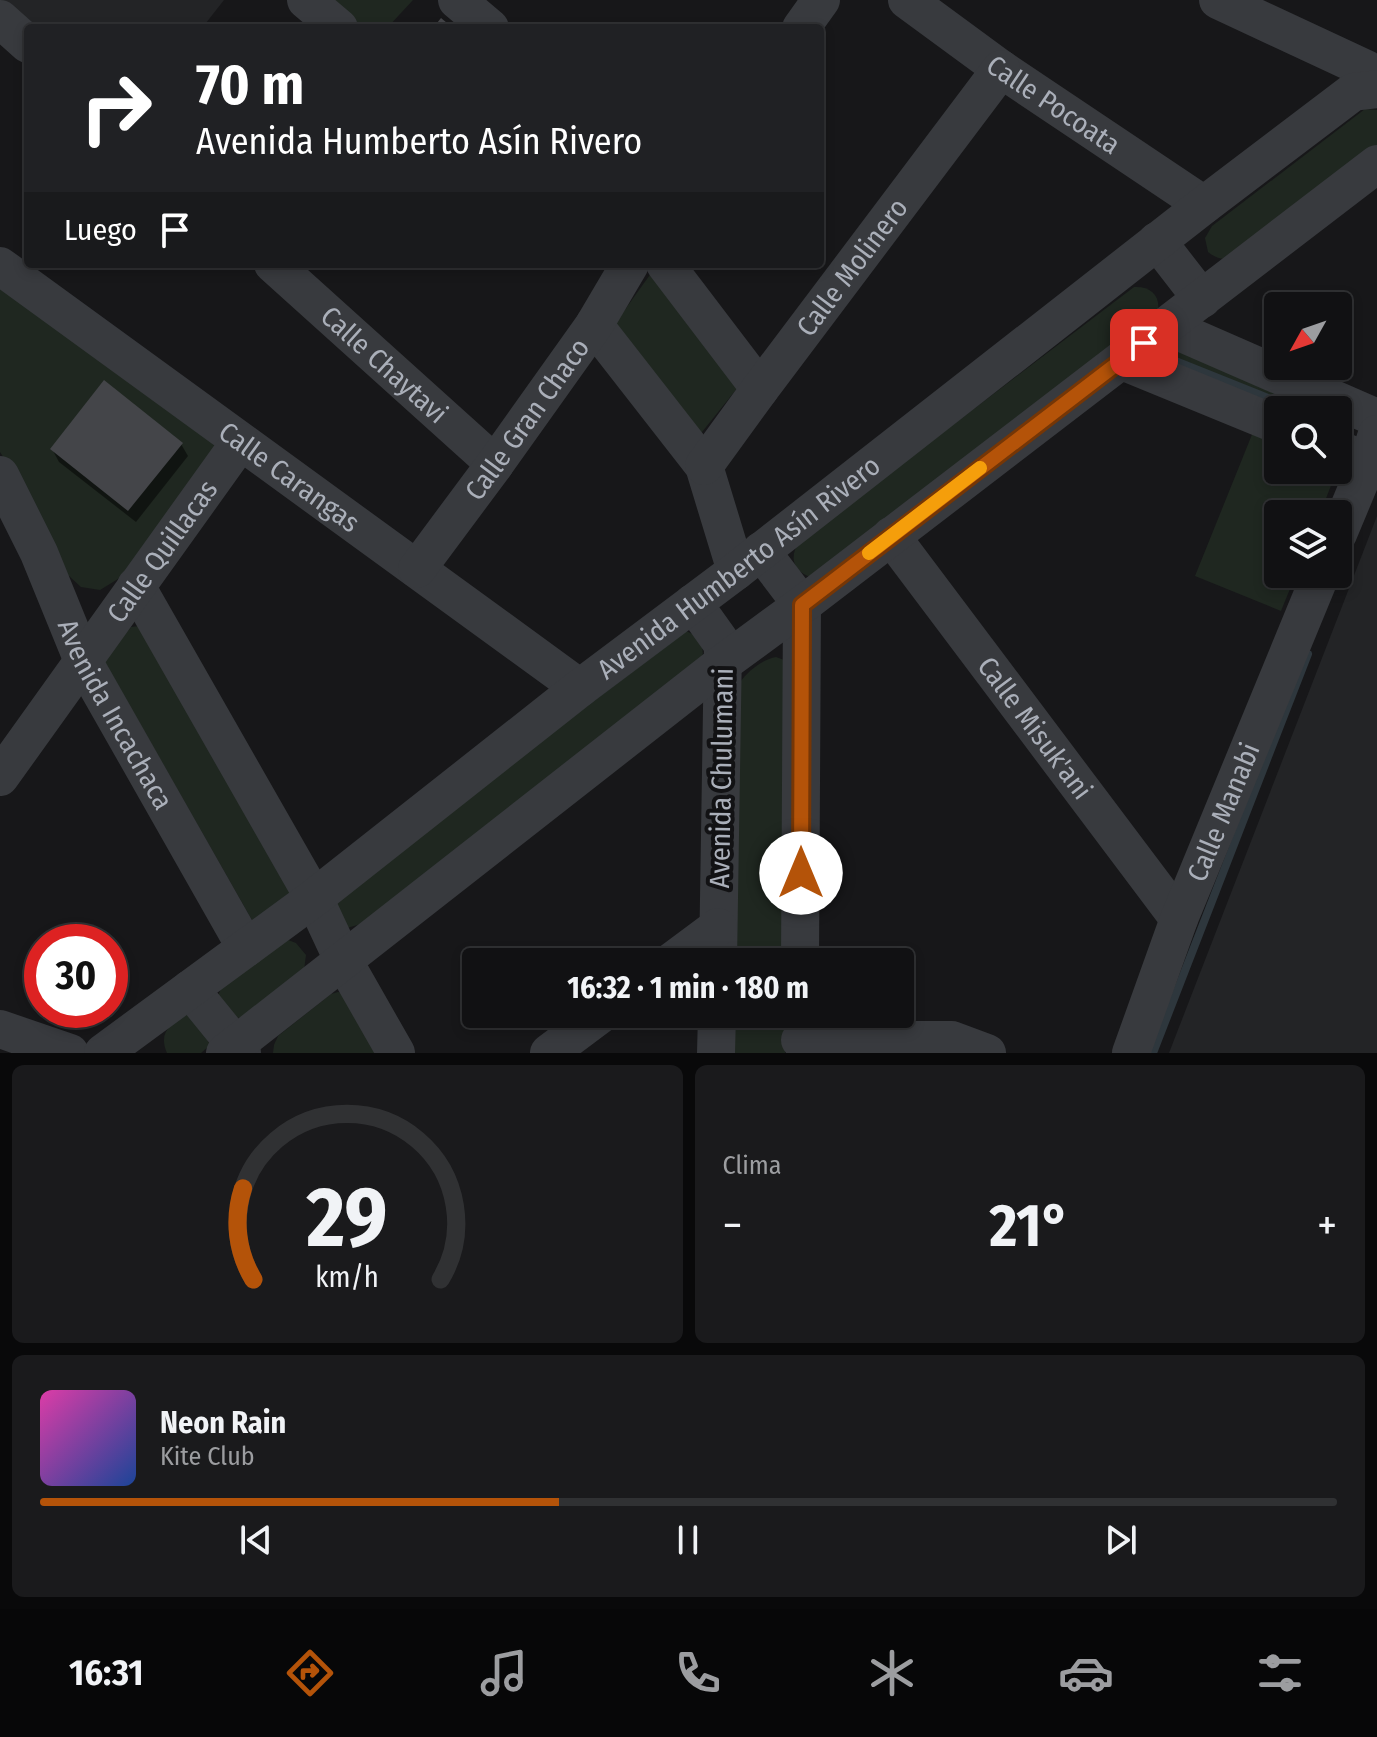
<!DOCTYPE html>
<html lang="es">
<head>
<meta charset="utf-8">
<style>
  :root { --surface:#111113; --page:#1a1a1c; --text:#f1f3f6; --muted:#9c9da0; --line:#303133; --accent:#b45309 }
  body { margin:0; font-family:"Fira Sans Condensed",sans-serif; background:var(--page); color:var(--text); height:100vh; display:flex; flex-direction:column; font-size:30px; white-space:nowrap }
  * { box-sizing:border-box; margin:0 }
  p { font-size:26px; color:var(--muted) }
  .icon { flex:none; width:44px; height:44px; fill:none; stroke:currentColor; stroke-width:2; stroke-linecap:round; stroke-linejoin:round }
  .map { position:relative; height:1053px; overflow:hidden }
  .side { display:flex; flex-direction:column; gap:12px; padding:12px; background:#09090a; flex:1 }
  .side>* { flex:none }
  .hud { position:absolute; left:24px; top:24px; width:800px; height:244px; border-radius:8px; box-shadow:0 4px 12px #0003,0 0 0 2px var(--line); background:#202124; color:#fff; overflow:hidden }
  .needle { width:52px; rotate:230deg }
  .buttons { position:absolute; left:1264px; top:292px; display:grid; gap:16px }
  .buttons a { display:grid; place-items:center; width:88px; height:88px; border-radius:8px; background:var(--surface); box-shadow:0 4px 12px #0003,0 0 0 2px var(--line); font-size:40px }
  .speed { position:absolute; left:24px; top:924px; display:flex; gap:16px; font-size:40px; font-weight:700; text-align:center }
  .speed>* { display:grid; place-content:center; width:104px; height:104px; border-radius:50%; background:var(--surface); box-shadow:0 4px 12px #0003,0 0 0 2px var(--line); line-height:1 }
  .speed .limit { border:12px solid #d22; background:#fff; color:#111 }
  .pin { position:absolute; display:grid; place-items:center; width:68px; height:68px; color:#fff; margin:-34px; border-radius:16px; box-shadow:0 4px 12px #0006 }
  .me { position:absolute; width:88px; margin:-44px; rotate:0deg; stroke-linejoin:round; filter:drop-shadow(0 0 6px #0008) }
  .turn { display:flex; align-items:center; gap:28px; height:168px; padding:0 40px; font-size:36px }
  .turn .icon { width:104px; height:104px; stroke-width:2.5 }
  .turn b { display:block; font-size:56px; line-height:68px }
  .then { display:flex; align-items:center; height:76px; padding:0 40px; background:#0003; gap:16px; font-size:30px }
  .big { font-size:60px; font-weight:700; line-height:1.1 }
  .side .widget { flex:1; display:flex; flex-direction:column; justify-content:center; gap:12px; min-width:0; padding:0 28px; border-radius:12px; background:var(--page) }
  .side .dial { align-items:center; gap:0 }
  .dial svg { height:208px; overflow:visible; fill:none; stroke:var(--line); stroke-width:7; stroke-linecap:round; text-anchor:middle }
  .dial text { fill:var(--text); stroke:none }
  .song { display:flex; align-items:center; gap:24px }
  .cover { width:96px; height:96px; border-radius:12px; background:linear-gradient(135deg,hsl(320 70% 55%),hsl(220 70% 35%)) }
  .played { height:8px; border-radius:4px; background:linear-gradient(90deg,var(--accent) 40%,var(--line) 40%) }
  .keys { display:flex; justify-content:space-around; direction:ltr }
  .heat { display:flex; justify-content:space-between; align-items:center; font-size:44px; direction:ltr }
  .side .tiles { flex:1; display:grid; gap:12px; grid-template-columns:1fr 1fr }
  .widget:last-child { grid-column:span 2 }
  .trip { position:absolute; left:462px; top:948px; width:452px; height:80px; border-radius:8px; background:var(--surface); box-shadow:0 4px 12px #0003,0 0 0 2px var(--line); font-weight:700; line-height:80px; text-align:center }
  .tabs { display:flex; height:128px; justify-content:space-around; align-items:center; background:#070708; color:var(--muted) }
  .tabs .icon { width:56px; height:56px }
  .tabs .active { color:var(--accent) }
  .tabs b { font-size:36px; color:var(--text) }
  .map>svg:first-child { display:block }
</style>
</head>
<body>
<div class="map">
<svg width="1377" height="1053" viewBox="0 0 1377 1053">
  <rect width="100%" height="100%" fill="#171719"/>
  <g fill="#232426">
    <polygon points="0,0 224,0 202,28 31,28"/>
    <polygon points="1377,516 1377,1053 1169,1053 1360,560"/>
  </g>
  <g fill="#1f2720">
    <polygon points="330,0 413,0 387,28 360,28"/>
    <path d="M1365,109L1377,110V145L1235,256C1224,261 1217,259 1208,252L1205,238L1212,226Z"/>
    <polygon points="652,272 743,381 698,437 611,329"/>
    <polygon points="0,282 213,441 215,450 126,574 100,590 81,587 68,575 17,478 0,452"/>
    <path d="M1134,287C1152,286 1162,297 1157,315L810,577C793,571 789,557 799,542Z"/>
    <polygon points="1177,348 1328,410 1278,410 1158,362"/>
    <polygon points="1253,432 1278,442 1278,470 1337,470 1320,514 1278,514 1278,574 1296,574 1281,611 1195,576"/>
    <polygon points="139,626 292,895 253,922 103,659 131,627"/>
    <path d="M686,631C699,636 705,646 702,659L361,924L347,928L332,900Z"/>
    <path d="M776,657L784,660L787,962H734L740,682C748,671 763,659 776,657Z"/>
    <polygon points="288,940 296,943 306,955 304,970 245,1017 237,1018 218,996 221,988"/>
    <polygon points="338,992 343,993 380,1053 273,1053 274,1045 278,1036 331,994"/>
    <path d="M194,1009L210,1045L201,1053H167C156,1028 177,1021 194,1009Z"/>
    <polygon points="732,1014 786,1014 785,1053 732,1053"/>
  </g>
  <polygon fill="#0007" points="181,444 188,456 136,522 59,462 52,449"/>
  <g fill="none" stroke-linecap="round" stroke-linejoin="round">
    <g stroke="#2e373d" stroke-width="8">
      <polyline points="1173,360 1298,410"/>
      <polyline points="1338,426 1345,429"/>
      <polyline points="1153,1053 1308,654"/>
    </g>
  </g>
  <g fill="#444549">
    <polygon points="441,18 453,28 433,28"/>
    <polygon points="104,380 183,443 128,511 50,449"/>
  </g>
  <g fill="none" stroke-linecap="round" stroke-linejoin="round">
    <g stroke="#383a3e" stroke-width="38">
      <polyline points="306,0 339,28"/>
      <polyline points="457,0 490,28"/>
      <path id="s1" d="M907,0L1001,69L1204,205"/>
      <polyline points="1218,0 1366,69 1377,78"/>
      <polyline points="0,19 28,44"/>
      <polyline points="801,28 821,0"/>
      <polyline points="1157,241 1202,299"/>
      <path id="s2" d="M273,264L495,464"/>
      <polyline points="665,264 760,389"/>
      <path id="s3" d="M0,266L580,688"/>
      <polyline points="594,325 704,466 736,571"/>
      <polyline points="1166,326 1377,418"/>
      <polyline points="1122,361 1278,425"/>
      <polyline points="1338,449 1368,462"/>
      <path id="s4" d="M704,466L760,389L1001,69"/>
      <path id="s5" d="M0,475L39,553L83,661L246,948"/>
      <polyline points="1338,534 1368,462 1377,434"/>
      <path id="s6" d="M891,536L1179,919"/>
      <polyline points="761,551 802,605 800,962"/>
      <path id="s7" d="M417,569L495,464L594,325L630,264"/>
      <polyline points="136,586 314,898 343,960 396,1053"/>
      <polyline points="693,603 723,645 718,962"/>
      <path id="s8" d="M0,777L240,442"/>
      <polyline points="671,962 718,927"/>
      <polyline points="190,989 242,1053"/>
      <polyline points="0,1029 70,1053"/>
      <polyline points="800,1040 952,1040 987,1053"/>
      <path id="s9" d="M103,1053L314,898L580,688L736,571L1204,205L1353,92L1377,89"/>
      <polyline points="225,1053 723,663 802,605 1377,164"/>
      <polyline points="549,1053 601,1014"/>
      <polyline points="716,1053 717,1014"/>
      <path id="s10" d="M1131,1053L1179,919L1321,574"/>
    </g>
  </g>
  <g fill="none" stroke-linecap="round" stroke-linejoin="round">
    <g stroke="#753606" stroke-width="20">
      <polyline id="route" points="801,873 802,605 1144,343"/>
    </g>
    <use href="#route" stroke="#b45309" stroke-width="14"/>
    <polyline stroke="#f59e0b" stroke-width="14" points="869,553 980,468"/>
  </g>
  <g text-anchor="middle" stroke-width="8" stroke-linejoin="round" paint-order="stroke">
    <g font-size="28" fill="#aaafb9" stroke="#121214">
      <text dy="10" stroke="none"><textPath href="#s1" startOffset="180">Calle Pocoata</textPath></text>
      <text dy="10" stroke="none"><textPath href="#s4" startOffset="248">Calle Molinero</textPath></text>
      <text dy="10" stroke="none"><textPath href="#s2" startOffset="150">Calle Chaytavi</textPath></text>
      <text dy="10" stroke="none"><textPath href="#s7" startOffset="186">Calle Gran Chaco</textPath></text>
      <text dy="10" stroke="none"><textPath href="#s3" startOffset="358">Calle Carangas</textPath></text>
      <text dy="10" stroke="none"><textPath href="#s8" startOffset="278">Calle Quillacas</textPath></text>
      <text dy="10" stroke="none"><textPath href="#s9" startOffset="800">Avenida Humberto Asín Rivero</textPath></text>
      <text dy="10" stroke="none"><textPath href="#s5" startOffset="266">Avenida Incachaca</textPath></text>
      <text dy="10" stroke="none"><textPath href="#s6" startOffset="240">Calle Misuk'ani</textPath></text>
      <text transform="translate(721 778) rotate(-89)" y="10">Avenida Chulumani</text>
      <text dy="10" stroke="none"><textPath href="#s10" startOffset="258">Calle Manabi</textPath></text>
    </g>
  </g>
</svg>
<div class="buttons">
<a><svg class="needle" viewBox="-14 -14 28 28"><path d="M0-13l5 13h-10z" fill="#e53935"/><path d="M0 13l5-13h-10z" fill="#9c9da0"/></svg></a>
<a><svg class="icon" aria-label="search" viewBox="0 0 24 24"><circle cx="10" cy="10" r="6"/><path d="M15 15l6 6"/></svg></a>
<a><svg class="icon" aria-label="layers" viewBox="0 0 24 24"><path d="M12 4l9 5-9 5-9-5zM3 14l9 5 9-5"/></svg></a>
</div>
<div class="speed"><div class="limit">30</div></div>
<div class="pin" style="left:1144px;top:343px;background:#d93025"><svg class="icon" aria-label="arrive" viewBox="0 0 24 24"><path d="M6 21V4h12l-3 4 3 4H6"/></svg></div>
<svg class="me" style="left:801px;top:873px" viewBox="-20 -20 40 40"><circle r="19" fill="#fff"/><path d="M0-13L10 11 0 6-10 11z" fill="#b45309"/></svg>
<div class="trip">16:32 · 1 min · 180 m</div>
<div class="hud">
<div class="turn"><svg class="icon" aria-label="right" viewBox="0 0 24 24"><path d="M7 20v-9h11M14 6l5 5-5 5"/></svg><div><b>70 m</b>Avenida Humberto Asín Rivero</div></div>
<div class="then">Luego<svg class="icon" aria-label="arrive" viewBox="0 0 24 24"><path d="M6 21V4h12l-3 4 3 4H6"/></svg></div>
</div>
</div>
<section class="side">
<div class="tiles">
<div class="widget dial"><svg viewBox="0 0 100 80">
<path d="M14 69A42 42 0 1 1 86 69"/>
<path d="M14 69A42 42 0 0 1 10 34" stroke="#b45309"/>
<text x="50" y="56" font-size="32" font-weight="700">29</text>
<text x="50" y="72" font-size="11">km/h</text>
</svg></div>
<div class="widget"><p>Clima</p>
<div class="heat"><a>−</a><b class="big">21°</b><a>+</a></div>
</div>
<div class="widget">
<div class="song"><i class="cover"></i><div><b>Neon Rain</b><p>Kite Club</p></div></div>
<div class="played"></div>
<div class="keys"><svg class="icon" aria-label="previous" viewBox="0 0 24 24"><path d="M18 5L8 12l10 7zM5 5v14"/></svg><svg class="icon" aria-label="pause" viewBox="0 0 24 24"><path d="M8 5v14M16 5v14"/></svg><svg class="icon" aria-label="next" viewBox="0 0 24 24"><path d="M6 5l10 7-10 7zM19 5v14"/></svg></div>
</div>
</div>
</section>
<nav class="tabs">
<b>16:31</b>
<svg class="icon active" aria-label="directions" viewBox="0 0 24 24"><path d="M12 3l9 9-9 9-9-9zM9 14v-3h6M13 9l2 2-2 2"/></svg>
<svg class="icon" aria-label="music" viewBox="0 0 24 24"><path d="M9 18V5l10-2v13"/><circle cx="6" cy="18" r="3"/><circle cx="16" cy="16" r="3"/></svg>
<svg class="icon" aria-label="phone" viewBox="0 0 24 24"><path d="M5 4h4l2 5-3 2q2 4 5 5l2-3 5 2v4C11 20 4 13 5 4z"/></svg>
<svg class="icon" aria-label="climate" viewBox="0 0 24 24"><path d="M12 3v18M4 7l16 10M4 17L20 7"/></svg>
<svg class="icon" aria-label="car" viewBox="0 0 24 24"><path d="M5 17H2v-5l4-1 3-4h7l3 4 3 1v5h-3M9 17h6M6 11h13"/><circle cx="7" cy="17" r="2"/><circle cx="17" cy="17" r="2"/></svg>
<svg class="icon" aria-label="filters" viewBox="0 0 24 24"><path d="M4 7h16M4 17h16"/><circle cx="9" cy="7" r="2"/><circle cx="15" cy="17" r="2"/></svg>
</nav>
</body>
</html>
